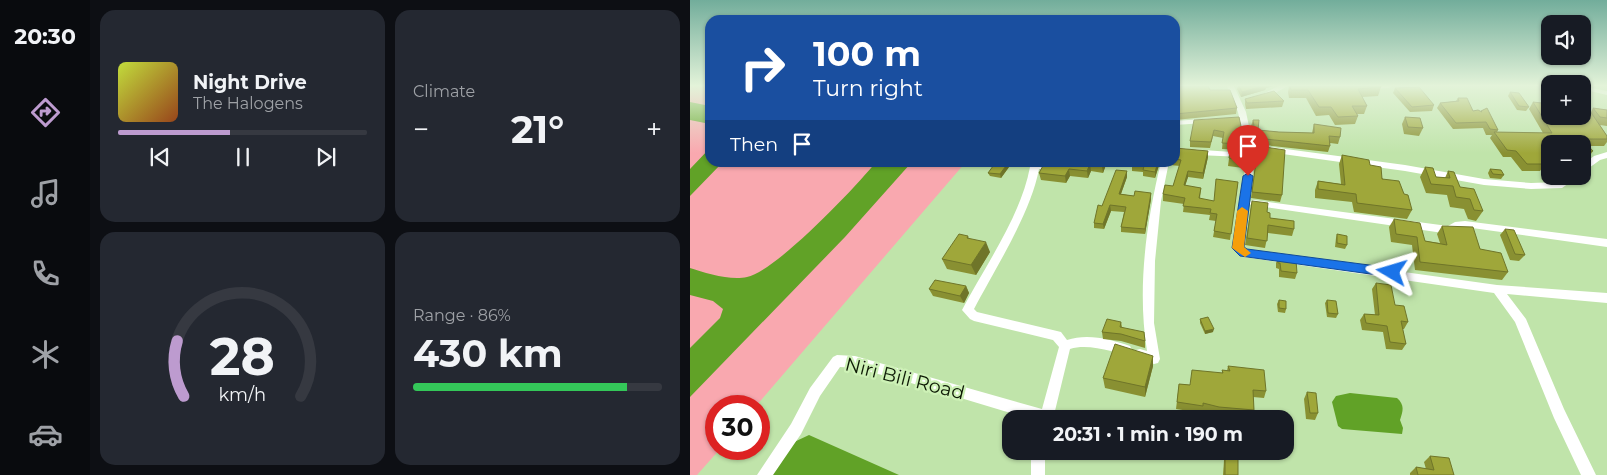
<!DOCTYPE html>
<html lang="en">
<head>
<meta charset="utf-8">
<style>
  :root { --surface:#171b24; --page:#242831; --text:#f1f3f6; --muted:#9ea1a6; --line:#363941; --accent:#bd9bcf }
  body { margin:0; font-family:Montserrat,sans-serif; background:var(--page); color:var(--text); height:100vh; display:flex; flex-direction:column; font-size:19px; white-space:nowrap }
  * { box-sizing:border-box; margin:0 }
  p { font-size:16px; color:var(--muted) }
  .icon { flex:none; width:28px; height:28px; fill:none; stroke:currentColor; stroke-width:2; stroke-linecap:round; stroke-linejoin:round }
  .map { position:relative; flex:1; overflow:hidden }
  .sheet { display:flex; flex-direction:column; gap:10px; padding:10px; background:#0d0f14; width:600px }
  .sheet>* { flex:none }
  .guide { position:absolute; left:15px; top:15px; width:475px; height:152px; border-radius:15px; box-shadow:0 1px 4px #0004; background:#1a4fa0; color:#fff; overflow:hidden }
  .tools { position:absolute; left:851px; top:15px; display:grid; gap:10px }
  .tools a { display:grid; place-items:center; width:50px; height:50px; border-radius:10px; background:var(--surface); box-shadow:0 1px 4px #0004; font-size:25px }
  .speed { position:absolute; left:15px; top:395px; display:flex; gap:10px; font-size:25px; font-weight:700; text-align:center }
  .speed>* { display:grid; place-content:center; width:65px; height:65px; border-radius:50%; background:var(--surface); box-shadow:0 1px 4px #0004; line-height:1 }
  .speed .limit { border:8px solid #d22; background:#fff; color:#111 }
  .pin { position:absolute; display:grid; place-items:center; width:42px; height:42px; color:#fff; margin:-51px -21px; border-radius:50% 50% 50% 0; rotate:-45deg; box-shadow:0 0 5px #0007 }
  .pin .icon { rotate:45deg }
  .me { position:absolute; width:55px; margin:-28px; rotate:277deg; stroke-linejoin:round; filter:drop-shadow(0 0 4px #0008) }
  .turn { display:flex; align-items:center; gap:18px; height:105px; padding:0 25px; font-size:22px }
  .turn .icon { width:65px; height:65px; stroke-width:2.5 }
  .turn b { display:block; font-size:35px; line-height:42px }
  .then { display:flex; align-items:center; height:48px; padding:0 25px; background:#0003; gap:10px; font-size:19px }
  .big { font-size:38px; font-weight:700; line-height:1.1 }
  .sheet .widget { flex:1; display:flex; flex-direction:column; justify-content:center; gap:8px; min-width:0; padding:0 18px; border-radius:15px; background:var(--page) }
  .sheet .dial { align-items:center; gap:0 }
  .dial svg { height:130px; overflow:visible; fill:none; stroke:var(--line); stroke-width:7; stroke-linecap:round; text-anchor:middle }
  .dial text { fill:var(--text); stroke:none }
  .song { display:flex; align-items:center; gap:15px }
  .cover { width:60px; height:60px; border-radius:8px; background:linear-gradient(135deg,hsl(70 70% 55%),hsl(20 70% 35%)) }
  .played { height:5px; border-radius:2px; background:linear-gradient(90deg,var(--accent) 45%,var(--line) 45%) }
  .keys { display:flex; justify-content:space-around; direction:ltr }
  .heat { display:flex; justify-content:space-between; align-items:center; font-size:28px; direction:ltr }
  .charge { height:8px; border-radius:4px; background:linear-gradient(90deg,#34c759 86%,var(--line) 0) }
  .sheet .tiles { flex:1; display:grid; gap:10px; grid-template-columns:repeat(2,1fr) }
  .trip { position:absolute; left:312px; top:410px; width:292px; height:50px; border-radius:15px; background:var(--surface); box-shadow:0 1px 4px #0004; font-weight:700; line-height:50px; text-align:center }
  main { display:flex; flex:1; min-height:0 }
  .tab-bar { display:flex; flex-direction:column; width:90px; justify-content:space-around; align-items:center; background:#090b0e; color:var(--muted) }
  .tab-bar .icon { width:35px; height:35px }
  .tab-bar .current { color:var(--accent) }
  .tab-bar b { font-size:22px; color:var(--text) }
  .map>svg:first-child { display:block }
</style>
</head>
<body>
<main>
<nav class="tab-bar">
<b>20:30</b>
<svg class="icon current" aria-label="directions" viewBox="0 0 24 24"><path d="M12 3l9 9-9 9-9-9zM9 14v-3h6M13 9l2 2-2 2"/></svg>
<svg class="icon" aria-label="music" viewBox="0 0 24 24"><path d="M9 18V5l10-2v13"/><circle cx="6" cy="18" r="3"/><circle cx="16" cy="16" r="3"/></svg>
<svg class="icon" aria-label="phone" viewBox="0 0 24 24"><path d="M5 4h4l2 5-3 2q2 4 5 5l2-3 5 2v4C11 20 4 13 5 4z"/></svg>
<svg class="icon" aria-label="climate" viewBox="0 0 24 24"><path d="M12 3v18M4 7l16 10M4 17L20 7"/></svg>
<svg class="icon" aria-label="car" viewBox="0 0 24 24"><path d="M5 17H2v-5l4-1 3-4h7l3 4 3 1v5h-3M9 17h6M6 11h13"/><circle cx="7" cy="17" r="2"/><circle cx="17" cy="17" r="2"/></svg>
</nav>
<section class="sheet">
<div class="tiles">
<div class="widget">
<div class="song"><i class="cover"></i><div><b>Night Drive</b><p>The Halogens</p></div></div>
<div class="played"></div>
<div class="keys"><svg class="icon" aria-label="previous" viewBox="0 0 24 24"><path d="M18 5L8 12l10 7zM5 5v14"/></svg><svg class="icon" aria-label="pause" viewBox="0 0 24 24"><path d="M8 5v14M16 5v14"/></svg><svg class="icon" aria-label="next" viewBox="0 0 24 24"><path d="M6 5l10 7-10 7zM19 5v14"/></svg></div>
</div>
<div class="widget"><p>Climate</p>
<div class="heat"><a>−</a><b class="big">21°</b><a>+</a></div>
</div>
<div class="widget dial"><svg viewBox="0 0 100 80">
<path d="M14 69A42 42 0 1 1 86 69"/>
<path d="M14 69A42 42 0 0 1 10 35" stroke="#bd9bcf"/>
<text x="50" y="56" font-size="32" font-weight="700">28</text>
<text x="50" y="72" font-size="11">km/h</text>
</svg></div>
<div class="widget"><p>Range · 86%</p><b class="big">430 km</b><div class="charge"></div></div>
</div>
</section>
<div class="map">
<svg width="917" height="475" viewBox="0 0 917 475">
  <rect width="100%" height="100%" fill="#c0e4aa"/>
  <polygon fill="#f9a8af" points="0,86 20,86 20,162 275,163 66,406 26,406 26,449 30,449 7,475 0,475"/>
  <g fill="#61a227">
    <polygon points="0,102 20,106 20,124 0,120"/>
    <polygon points="20,148 20,162 32,163 0,196 0,169"/>
    <path d="M186,162L221,163L155,237L0,397V348L30,318L33,309L23,301L0,295V268C15,273 41,281 57,277C85,272 166,187 186,162Z"/>
    <path d="M660,393L707,398C715,405 713,411 710,420L713,428L712,434L652,429L648,426L642,402L646,396Z"/>
    <polygon points="119,435 209,475 79,475 102,443"/>
  </g>
  <g fill="none" stroke-linecap="round" stroke-linejoin="round">
    <g fill="#fff" fill-rule="evenodd">
      <polygon points="537,86 544,86 556,112 565,155 553,247 557,250 807,285 917,293 917,303 817,294 836,319 874,409 906,475 891,475 864,418 825,322 804,293 554,257 550,256 543,248 557,155 553,157 485,154 485,148 556,153 548,112"/>
      <polygon points="588,86 598,86 576,98 570,98 569,96"/>
      <polygon points="675,86 702,86 699,88 678,89"/>
      <polygon points="892,86 917,91 917,95 892,89"/>
      <polygon points="526,118 529,118 529,122 485,125 485,121"/>
      <polygon points="581,147 715,165 794,179 841,183 870,182 879,176 889,176 872,188 841,189 794,185 715,171 578,152 577,150"/>
      <polygon points="917,152 917,158 910,160 892,173 892,165 904,156"/>
      <path d="M329,162L367,163L371,166L367,169H349C341,213 305,269 284,309L287,312L367,331L371,332L377,340C397,333 421,339 440,346L442,350L440,354C434,356 427,353 421,351C407,348 393,345 380,349L363,419H340L211,380L165,368L150,367L130,396L111,434L83,475H67L101,424L120,388L143,357L147,355L165,356L352,409L369,347L363,340L284,321L280,319L272,310C295,266 331,216 340,167Z"/>
      <path d="M471,162H479L471,201L465,261L464,323L470,359L468,363L464,364L446,358L444,354L446,350L450,349L457,351C447,289 456,223 471,162Z"/>
      <polygon points="564,200 758,226 765,222 775,221 917,239 917,247 775,227 770,227 760,234 561,205 559,203 561,201"/>
      <rect x="341" y="451" width="14" height="24"/>
    </g>
  </g>
  <g fill="#899032">
    <polygon points="485,86 520,90 547,108 546,114 485,120"/>
    <polygon points="548,86 583,86 576,88 575,90 551,97 547,89"/>
    <polygon points="599,86 691,86 691,87 688,96 672,97 677,106 674,114 667,114 668,116 665,124 645,125 639,115 626,116 616,98 599,98 598,92"/>
    <polygon points="705,88 744,105 742,111 720,112 703,93"/>
    <polygon points="820,92 839,107 836,111 827,110 818,96"/>
    <polygon points="768,98 783,111 791,112 791,111 808,130 807,132 853,133 839,109 843,102 868,117 886,119 884,116 892,116 892,110 901,112 903,108 917,110 917,126 910,125 917,136 917,142 914,146 898,146 903,151 898,158 892,158 892,144 860,144 860,160 856,160 855,164 850,171 832,171 821,157 813,157 800,138 802,135 796,135 793,128 763,129 747,108 750,103 766,101"/>
    <polygon points="555,99 594,101 592,107 556,109 555,104"/>
    <polygon points="549,117 555,144 554,150 532,149 533,138 523,136 520,148 500,147 500,141"/>
    <polygon points="715,117 733,128 729,136 714,134 712,124"/>
    <polygon points="563,120 568,130 589,132 622,133 624,124 650,137 648,144 640,143 640,146 638,152 565,144 561,126"/>
    <polygon points="568,146 592,195 590,202 561,198"/>
    <polygon points="485,148 518,151 518,157 513,179 498,177 495,186 511,188 510,199 524,201 548,182 540,240 523,237 526,221 519,220 520,215 493,212 494,204 473,201 473,194 483,186 490,166 480,165 480,162 485,162"/>
    <polygon points="540,151 555,151 553,168 538,166"/>
    <polygon points="652,155 680,165 722,210 717,219 664,212 662,202 625,198 625,190 628,181 651,184 649,164"/>
    <polygon points="417,162 413,173 401,171 398,178 380,176 376,183 351,180 349,173 403,164"/>
    <polygon points="443,162 470,162 465,178 453,176 453,172 442,171 442,164"/>
    <polygon points="319,167 311,178 300,176 298,173"/>
    <polygon points="735,167 746,177 755,178 758,171 770,187 793,211 786,221 778,219 774,209 760,207 757,195 736,193 730,177"/>
    <polygon points="800,169 814,175 811,179 800,178 798,173"/>
    <polygon points="437,171 437,177 431,194 444,196 461,193 461,199 455,234 431,232 431,227 434,212 421,211 414,229 404,228 404,223 412,206"/>
    <polygon points="562,201 577,212 580,218 604,229 602,236 578,233 575,248 555,245"/>
    <polygon points="704,219 735,241 750,243 747,234 752,226 790,249 818,272 812,280 725,270 722,245 701,242 699,227"/>
    <polygon points="815,229 835,255 829,261 820,260 810,235"/>
    <polygon points="647,234 657,245 655,249 645,247 646,238"/>
    <polygon points="278,236 279,239 300,252 286,275 257,269 252,259"/>
    <polygon points="588,258 607,273 605,279 589,277 589,269 586,268 586,263"/>
    <polygon points="686,283 718,322 714,329 712,329 716,344 712,350 696,349 693,332 672,330 670,320 674,314 685,315 682,289"/>
    <polygon points="276,286 279,293 274,303 243,296 239,289"/>
    <polygon points="589,300 596,309 595,313 588,312 587,304"/>
    <polygon points="637,300 648,314 646,318 637,317 635,303"/>
    <polygon points="510,319 523,332 515,334 510,323"/>
    <polygon points="431,322 432,327 455,341 455,348 431,341 413,339 412,332"/>
    <polygon points="463,356 463,366 455,397 415,388 413,378"/>
    <polygon points="538,366 576,391 574,398 563,397 564,410 561,417 527,414 512,410 512,413 486,409 489,384 500,385 532,373 532,370 537,371"/>
    <polygon points="617,392 628,413 625,420 616,419 614,399"/>
    <polygon points="535,454 548,475 533,475 534,460"/>
    <polygon points="740,456 764,475 720,475 720,473 726,467 736,469 734,462"/>
  </g>
  <g fill="#6f7529">
    <polygon points="573,86 583,86 576,88 575,90 551,97 552,92"/>
    <polygon points="518,151 518,157 513,179 513,173"/>
    <polygon points="414,162 417,162 413,173 412,166"/>
    <polygon points="468,162 470,162 465,178 465,172"/>
    <polygon points="318,163 319,167 311,178 310,174"/>
    <polygon points="400,164 401,171 398,178 397,171"/>
    <polygon points="379,169 380,176 376,183 375,176"/>
    <polygon points="437,171 437,177 429,199 429,194"/>
    <polygon points="498,171 498,177 493,192 494,185"/>
    <polygon points="461,193 461,199 455,234 455,229"/>
    <polygon points="420,205 421,211 414,229 413,224"/>
    <polygon points="296,242 300,252 286,275 281,265"/>
    <polygon points="276,286 279,293 274,303 270,296"/>
    <polygon points="524,329 523,332 515,334 515,331"/>
    <polygon points="463,356 463,366 455,397 455,387"/>
  </g>
  <g fill="#9fa73a" stroke="#6f7529">
    <polygon points="485,86 518,86 520,90 540,90 547,108 485,114"/>
    <polygon points="549,86 573,86 552,92"/>
    <polygon points="600,86 691,86 691,87 668,89 677,106 662,106 668,116 648,117 641,107 629,107 618,90 601,90"/>
    <polygon points="729,87 744,105 722,107 705,88"/>
    <polygon points="584,91 594,101 557,103 555,99"/>
    <polygon points="820,92 829,93 839,107 829,106"/>
    <polygon points="768,98 777,98 783,111 788,110 792,112 791,111 797,108 808,130 800,129 796,122 766,123 750,103 769,101"/>
    <polygon points="843,102 860,104 860,116 867,116 868,117 896,120 892,115 892,110 900,111 917,136 917,139 892,139 903,151 892,152 892,144 860,144 860,153 856,153 855,164 837,164 826,151 817,150 804,132 862,133"/>
    <polygon points="903,108 917,110 917,118 910,117"/>
    <polygon points="549,117 555,144 532,143 534,132 524,130 521,142 500,141 504,120"/>
    <polygon points="715,117 730,118 733,128 718,127"/>
    <polygon points="485,120 487,121 485,134"/>
    <polygon points="563,120 569,120 568,130 589,132 624,133 624,124 651,128 650,137 639,136 640,146 566,138"/>
    <polygon points="568,146 595,150 592,195 562,192"/>
    <polygon points="485,148 518,151 513,173 498,171 494,185 511,188 509,198 524,201 526,179 548,182 541,234 524,231 527,214 520,213 521,209 493,206 495,198 473,194 475,185 483,186 491,160 485,159"/>
    <polygon points="540,151 555,151 554,160 539,158"/>
    <polygon points="652,155 679,160 680,165 691,167 692,179 709,181 714,194 718,195 722,210 667,203 666,194 628,189 628,181 655,185"/>
    <polygon points="306,162 318,163 310,174 298,173"/>
    <polygon points="405,162 414,162 412,166 400,164 397,171 379,169 375,176 349,173 354,164 403,164"/>
    <polygon points="443,162 468,162 465,172 453,170 454,166 442,164"/>
    <polygon points="735,167 743,168 746,177 760,178 758,171 764,172 770,187 784,189 793,211 784,210 780,199 766,197 763,186 741,184"/>
    <polygon points="800,169 811,170 814,175 803,174"/>
    <polygon points="426,170 437,171 429,194 444,196 445,191 461,193 455,229 431,227 436,207 420,205 413,224 404,223 408,205 412,206"/>
    <polygon points="562,201 578,203 577,212 580,213 580,218 604,221 604,229 578,225 577,241 557,238"/>
    <polygon points="704,219 730,223 735,241 757,245 752,226 783,227 790,249 811,253 818,272 730,262 727,237 706,234"/>
    <polygon points="815,229 824,230 835,255 825,254"/>
    <polygon points="269,234 278,236 277,238 296,242 281,265 252,259"/>
    <polygon points="647,234 657,236 657,245 647,243"/>
    <polygon points="588,258 606,260 607,273 591,271 590,263 588,263"/>
    <polygon points="245,280 276,286 270,296 239,289"/>
    <polygon points="686,283 701,285 705,305 714,306 718,322 711,321 716,344 700,342 697,326 676,323 674,314 689,315"/>
    <polygon points="589,300 596,301 596,309 589,308"/>
    <polygon points="637,300 646,301 648,314 638,313"/>
    <polygon points="518,317 524,329 515,331 510,319"/>
    <polygon points="417,319 431,322 430,327 454,332 455,341 431,334 412,332"/>
    <polygon points="425,344 463,356 455,387 413,378"/>
    <polygon points="538,366 574,370 576,391 563,390 564,410 529,407 513,403 513,406 487,402 489,384 500,385 502,370 533,373 532,370 540,371"/>
    <polygon points="617,392 626,393 628,413 620,413"/>
    <polygon points="535,454 548,456 548,475 535,475"/>
    <polygon points="740,456 759,458 764,475 728,475 726,467 744,470"/>
  </g>
  <linearGradient id="sky" x2="0" y2="1"><stop stop-color="#72ad9b"/><stop offset="0.56" stop-color="#e3f3d9"/><stop offset="1" stop-color="#e3f3d9" stop-opacity="0"/></linearGradient>
  <rect width="917" height="153" fill="url(#sky)"/>
  <polygon fill="#1a73e8" stroke="#114b97" points="558,173 563,176 554,247 557,249 702,268 707,269 709,272 707,276 702,277 550,256 542,248 553,176"/>
  <polygon fill="#f59e0b" points="552,207 558,211 554,247 561,253 555,257 542,248 547,211"/>
  <g text-anchor="middle" stroke-width="4.5" stroke-linejoin="round" paint-order="stroke">
    <g font-size="19" fill="#0d1a05" stroke="#cdf1b6">
      <text transform="translate(215 378) rotate(14)" y="7">Niri Bili Road</text>
    </g>
  </g>
</svg>
<div class="tools">
<a><svg class="icon" aria-label="sound" viewBox="0 0 24 24"><path d="M4 9h4l5-4v14l-5-4H4zM17 9q2 3 0 6"/></svg></a>
<a>+</a>
<a>−</a>
</div>
<div class="speed"><div class="limit">30</div></div>
<div class="pin" style="left:558px;top:176px;background:#d93025"><svg class="icon" aria-label="arrive" viewBox="0 0 24 24"><path d="M6 21V4h12l-3 4 3 4H6"/></svg></div>
<svg class="me" style="left:702px;top:272px" viewBox="-20 -20 40 40"><path d="M0-17L14 15 0 8-14 15z" fill="#1a73e8" stroke="#fff" stroke-width="4"/></svg>
<div class="trip">20:31 · 1 min · 190 m</div>
<div class="guide">
<div class="turn"><svg class="icon" aria-label="right" viewBox="0 0 24 24"><path d="M7 20v-9h11M14 6l5 5-5 5"/></svg><div><b>100 m</b>Turn right</div></div>
<div class="then">Then<svg class="icon" aria-label="arrive" viewBox="0 0 24 24"><path d="M6 21V4h12l-3 4 3 4H6"/></svg></div>
</div>
</div>
</main>
</body>
</html>
